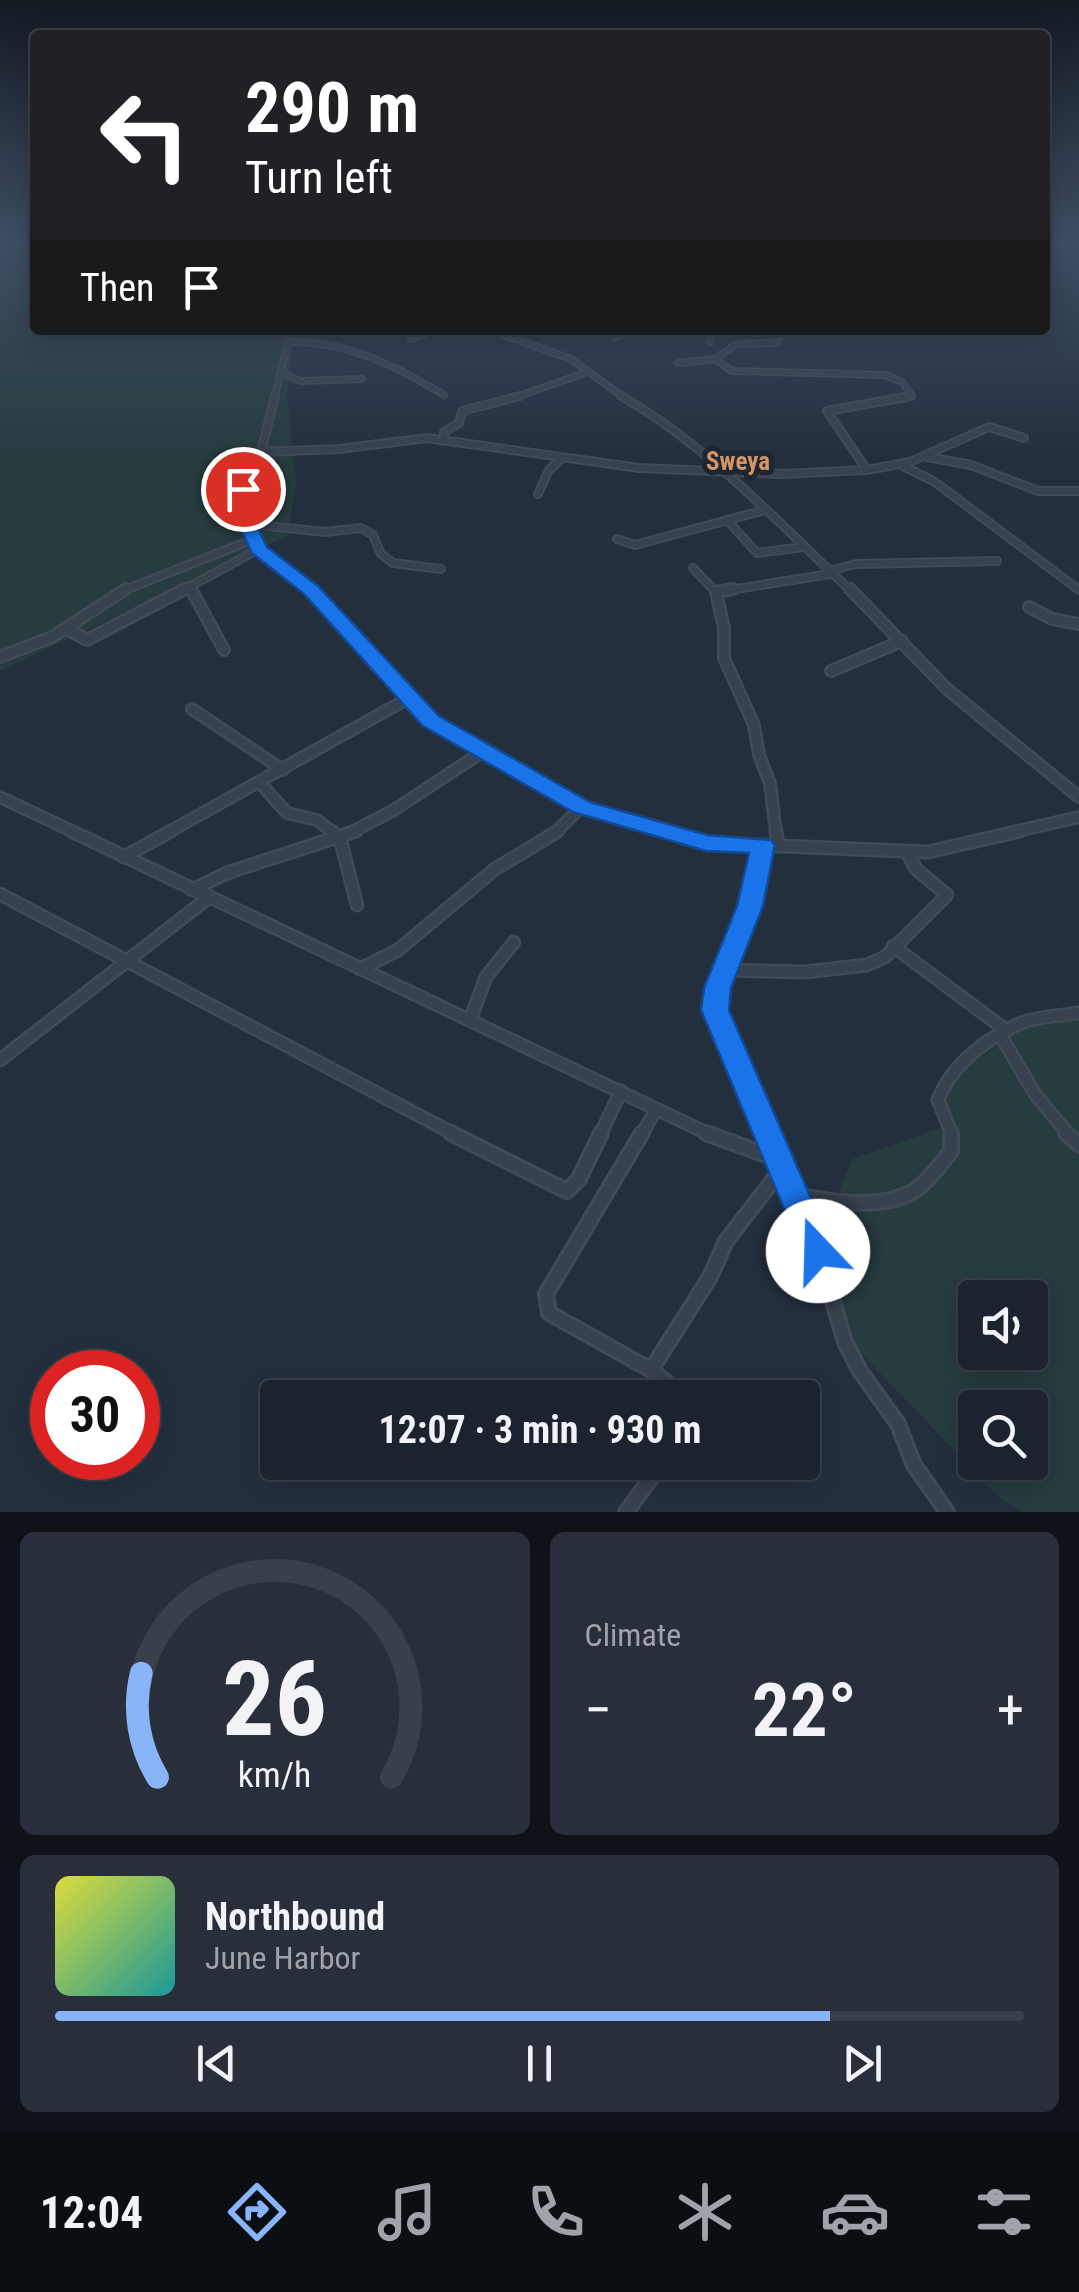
<!DOCTYPE html>
<html lang="en">
<head>
<meta charset="utf-8">
<style>
  :root { --surface:#1b232e; --page:#282f3a; --text:#f1f3f6; --muted:#a0a4aa; --line:#39404a; --accent:#8ab4f8 }
  body { margin:0; font-family:"Roboto Condensed",sans-serif; background:var(--page); color:var(--text); height:100vh; display:flex; flex-direction:column; font-size:38px; white-space:nowrap }
  * { box-sizing:border-box; margin:0 }
  p { font-size:32px; color:var(--muted) }
  .icon { flex:none; width:55px; height:55px; fill:none; stroke:currentColor; stroke-width:2; stroke-linecap:round; stroke-linejoin:round }
  .map { position:relative; height:1512px; overflow:hidden }
  .details { display:flex; flex-direction:column; gap:20px; padding:20px; background:#0f1319; flex:1 }
  .details>* { flex:none }
  .hud { position:absolute; left:30px; top:30px; width:1020px; height:305px; border-radius:10px; box-shadow:0 5px 25px #0003,0 0 0 2px var(--line); background:#202124; color:#fff; overflow:hidden }
  .buttons { position:absolute; left:958px; top:1280px; display:grid; gap:20px }
  .buttons a { display:grid; place-items:center; width:90px; height:90px; border-radius:10px; background:var(--surface); box-shadow:0 5px 25px #0003,0 0 0 2px var(--line); font-size:50px }
  .speed { position:absolute; left:30px; top:1350px; display:flex; gap:20px; font-size:50px; font-weight:700; text-align:center }
  .speed>* { display:grid; place-content:center; width:130px; height:130px; border-radius:50%; background:var(--surface); box-shadow:0 5px 25px #0003,0 0 0 2px var(--line); line-height:1 }
  .speed .limit { border:15px solid #d22; background:#fff; color:#111 }
  .pin { position:absolute; display:grid; place-items:center; width:85px; height:85px; color:#fff; margin:-42px; border:5px solid #fff; border-radius:50%; box-shadow:0 2px 10px #0007 }
  .me { position:absolute; width:110px; margin:-55px; rotate:339deg; stroke-linejoin:round; filter:drop-shadow(0 0 8px #0008) }
  .turn { display:flex; align-items:center; gap:35px; height:210px; padding:0 50px; font-size:45px }
  .turn .icon { width:130px; height:130px; stroke-width:2.5 }
  .turn b { display:block; font-size:70px; line-height:85px }
  .then { display:flex; align-items:center; height:95px; padding:0 50px; background:#0003; gap:20px; font-size:38px }
  .big { font-size:75px; font-weight:700; line-height:1.1 }
  .details .card { flex:1; display:flex; flex-direction:column; justify-content:center; gap:15px; min-width:0; padding:0 35px; border-radius:15px; background:var(--page) }
  .details .dial { align-items:center; gap:0 }
  .dial svg { height:260px; overflow:visible; fill:none; stroke:var(--line); stroke-width:7; stroke-linecap:round; text-anchor:middle }
  .dial text { fill:var(--text); stroke:none }
  .song { display:flex; align-items:center; gap:30px }
  .cover { width:120px; height:120px; border-radius:15px; background:linear-gradient(135deg,hsl(60 70% 55%),hsl(180 70% 35%)) }
  .played { height:10px; border-radius:5px; background:linear-gradient(90deg,var(--accent) 80%,var(--line) 80%) }
  .keys { display:flex; justify-content:space-around; direction:ltr }
  .heat { display:flex; justify-content:space-between; align-items:center; font-size:55px; direction:ltr }
  .details .tiles { flex:1; display:grid; gap:20px; grid-template-columns:1fr 1fr }
  .card:last-child { grid-column:span 2 }
  .trip { position:absolute; left:260px; top:1380px; width:560px; height:100px; border-radius:10px; background:var(--surface); box-shadow:0 5px 25px #0003,0 0 0 2px var(--line); font-weight:700; line-height:100px; text-align:center }
  .tabs { display:flex; height:160px; justify-content:space-around; align-items:center; background:#0b0e12; color:var(--muted) }
  .tabs .icon { width:70px; height:70px }
  .tabs .on { color:var(--accent) }
  .tabs b { font-size:45px; color:var(--text) }
  .map>svg:first-child { display:block }
</style>
</head>
<body>
<div class="map">
<svg width="1079" height="1512" viewBox="0 0 1079 1512">
  <rect width="100%" height="100%" fill="#242f3e"/>
  <g fill="#263c3f" fill-rule="evenodd">
    <polygon points="0,243 35,243 35,330 286,330 294,337 287,394 296,485 287,536 0,671"/>
    <path d="M1079,1018V1512H1024L1003,1501L850,1342L826,1221L853,1159L949,1125L944,1093L965,1067L1000,1045L1012,1031L1036,1022ZM975,1298H1030V1352H975ZM975,1408H1030V1462H975Z"/>
  </g>
  <g fill="none" stroke-linecap="round" stroke-linejoin="round">
    <g stroke="#414a57" stroke-width="8">
      <g id="street-far4">
        <polyline points="1047,243 1079,248"/>
        <polyline points="489,330 571,359 626,399"/>
        <polyline points="782,330 777,343 736,344 716,359 732,371 885,375 902,382 912,396 903,399"/>
        <polyline points="615,338 630,330"/>
        <polyline points="411,339 438,330"/>
        <path d="M288,342C345,340 396,366 444,395"/>
        <polyline points="710,342 713,330"/>
        <polyline points="678,363 716,359"/>
        <polyline points="281,372 300,381 362,379"/>
        <polyline points="274,399 291,330"/>
        <polyline points="510,399 588,372"/>
      </g>
    </g>
    <g stroke="#414a57" stroke-width="10">
      <g id="street-far3">
        <polyline points="275,396 261,452 247,469 242,495 249,528 268,559 313,592"/>
        <path d="M621,396C706,444 782,526 852,592"/>
        <polyline points="444,441 444,432 459,423 462,411 520,396"/>
        <polyline points="261,452 339,449 427,438 639,468 781,474 867,470 910,462 989,427 1024,438"/>
        <polyline points="927,457 971,465 1038,491 1079,491"/>
        <polyline points="899,464 935,482 1079,590"/>
        <polyline points="867,470 827,411 911,396"/>
        <polyline points="538,494 549,470 561,459"/>
        <polyline points="727,520 757,553 804,547"/>
        <polyline points="249,524 325,532 361,528 373,535 381,554 393,563 441,569"/>
        <polyline points="617,539 635,545 765,510"/>
        <polyline points="693,568 716,592"/>
        <polyline points="828,571 856,564 997,561"/>
        <polyline points="189,586 192,592"/>
        <polyline points="120,592 254,539"/>
        <polyline points="180,592 259,549"/>
        <polyline points="717,592 830,574"/>
      </g>
    </g>
    <g stroke="#414a57" stroke-width="14">
      <g id="street-far2">
        <polyline points="191,589 224,650"/>
        <polyline points="310,589 431,721 581,807 673,833"/>
        <polyline points="733,589 716,592 724,628 724,658 754,725 759,755 770,783 776,833"/>
        <polyline points="850,589 947,689 1079,797"/>
        <polyline points="1029,607 1052,619 1079,624"/>
        <polyline points="65,628 87,640 185,589"/>
        <polyline points="0,657 52,637 126,589"/>
        <polyline points="831,671 902,641"/>
        <polyline points="192,709 283,770"/>
        <polyline points="260,783 287,813 317,820 334,833"/>
        <polyline points="0,797 76,833"/>
        <polyline points="167,833 409,698"/>
        <polyline points="350,833 394,810 482,752"/>
        <polyline points="555,833 581,807"/>
        <polyline points="1009,833 1079,817"/>
      </g>
    </g>
    <g stroke="#414a57" stroke-width="15">
      <g id="street-far1">
        <polyline points="71,831 711,1135"/>
        <polyline points="331,831 340,838 357,905"/>
        <polyline points="664,831 707,843 928,852 1020,831"/>
        <polyline points="776,831 778,845"/>
        <polyline points="763,845 750,906 715,999 719,1025 769,1135"/>
        <polyline points="124,857 171,831"/>
        <polyline points="192,890 227,873 356,831"/>
        <polyline points="0,894 456,1135"/>
        <polyline points="893,946 1007,1031"/>
        <polyline points="360,969 398,950 495,869 558,831"/>
        <polyline points="726,970 805,972 867,965 885,957 947,895 916,869 907,852"/>
        <polyline points="470,1020 486,977 514,942"/>
        <polyline points="1001,1036 1035,1094 1069,1135"/>
        <polyline points="0,1060 208,898"/>
        <polyline points="600,1135 621,1091"/>
        <polyline points="641,1135 656,1110"/>
        <path d="M952,1135L938,1100C951,1065 990,1035 1024,1022C1041,1016 1061,1016 1079,1013"/>
      </g>
    </g>
    <g stroke="#414a57" stroke-width="18">
      <g id="street">
        <polyline points="451,1133 567,1191 579,1179 601,1133"/>
        <polyline points="642,1133 546,1294 549,1313 651,1370 685,1398"/>
        <polyline points="706,1133 777,1159"/>
        <polyline points="768,1133 811,1227 845,1342 860,1371 898,1424 914,1465 947,1512"/>
        <polyline points="1066,1133 1079,1145"/>
        <path d="M795,1195C830,1202 879,1210 912,1192C927,1184 940,1164 951,1152V1133"/>
        <polyline points="651,1370 710,1277 726,1241 782,1169"/>
        <polyline points="626,1512 663,1462"/>
      </g>
    </g>
    <use href="#street-far4" stroke="#38414e" stroke-width="5"/>
    <use href="#street-far3" stroke="#38414e" stroke-width="6"/>
    <use href="#street-far2" stroke="#38414e" stroke-width="9"/>
    <use href="#street-far1" stroke="#38414e" stroke-width="10"/>
    <use href="#street" stroke="#38414e" stroke-width="12"/>
  </g>
  <linearGradient id="sky" x2="0" y2="1"><stop stop-color="#141a22"/><stop offset="0.53" stop-color="#3f4d63"/><stop offset="1" stop-color="#3f4d63" stop-opacity="0"/></linearGradient>
  <rect width="1079" height="455" fill="url(#sky)"/>
  <polygon fill="#1a73e8" stroke="#114b97" stroke-width="2.5" points="243,484 252,489 258,528 267,547 318,586 439,716 590,802 707,835 771,840 775,845 763,906 731,988 729,1010 834,1251 829,1261 818,1265 806,1261 701,1010 704,988 737,906 749,853 706,851 573,812 423,726 304,594 252,553 240,528 234,489"/>
  <g text-anchor="middle" stroke-width="10" stroke-linejoin="round" paint-order="stroke">
    <g font-size="25" font-weight="bold" fill="#d59563" stroke="#1d2633">
      <text x="738" y="470">Sweya</text>
    </g>
  </g>
</svg>
<div class="buttons">
<a><svg class="icon" aria-label="sound" viewBox="0 0 24 24"><path d="M4 9h4l5-4v14l-5-4H4zM17 9q2 3 0 6"/></svg></a>
<a><svg class="icon" aria-label="search" viewBox="0 0 24 24"><circle cx="10" cy="10" r="6"/><path d="M15 15l6 6"/></svg></a>
</div>
<div class="speed"><div class="limit">30</div></div>
<div class="pin" style="left:243px;top:489px;background:#d93025"><svg class="icon" aria-label="arrive" viewBox="0 0 24 24"><path d="M6 21V4h12l-3 4 3 4H6"/></svg></div>
<svg class="me" style="left:818px;top:1251px" viewBox="-20 -20 40 40"><circle r="19" fill="#fff"/><path d="M0-13L10 11 0 6-10 11z" fill="#1a73e8"/></svg>
<div class="trip">12:07 · 3 min · 930 m</div>
<div class="hud">
<div class="turn"><svg class="icon" aria-label="left" viewBox="0 0 24 24"><path d="M17 20v-9H6M10 6l-5 5 5 5"/></svg><div><b>290 m</b>Turn left</div></div>
<div class="then">Then<svg class="icon" aria-label="arrive" viewBox="0 0 24 24"><path d="M6 21V4h12l-3 4 3 4H6"/></svg></div>
</div>
</div>
<section class="details">
<div class="tiles">
<div class="card dial"><svg viewBox="0 0 100 80">
<path d="M14 69A42 42 0 1 1 86 69"/>
<path d="M14 69A42 42 0 0 1 9 37" stroke="#8ab4f8"/>
<text x="50" y="56" font-size="32" font-weight="700">26</text>
<text x="50" y="72" font-size="11">km/h</text>
</svg></div>
<div class="card"><p>Climate</p>
<div class="heat"><a>−</a><b class="big">22°</b><a>+</a></div>
</div>
<div class="card">
<div class="song"><i class="cover"></i><div><b>Northbound</b><p>June Harbor</p></div></div>
<div class="played"></div>
<div class="keys"><svg class="icon" aria-label="previous" viewBox="0 0 24 24"><path d="M18 5L8 12l10 7zM5 5v14"/></svg><svg class="icon" aria-label="pause" viewBox="0 0 24 24"><path d="M8 5v14M16 5v14"/></svg><svg class="icon" aria-label="next" viewBox="0 0 24 24"><path d="M6 5l10 7-10 7zM19 5v14"/></svg></div>
</div>
</div>
</section>
<nav class="tabs">
<b>12:04</b>
<svg class="icon on" aria-label="directions" viewBox="0 0 24 24"><path d="M12 3l9 9-9 9-9-9zM9 14v-3h6M13 9l2 2-2 2"/></svg>
<svg class="icon" aria-label="music" viewBox="0 0 24 24"><path d="M9 18V5l10-2v13"/><circle cx="6" cy="18" r="3"/><circle cx="16" cy="16" r="3"/></svg>
<svg class="icon" aria-label="phone" viewBox="0 0 24 24"><path d="M5 4h4l2 5-3 2q2 4 5 5l2-3 5 2v4C11 20 4 13 5 4z"/></svg>
<svg class="icon" aria-label="climate" viewBox="0 0 24 24"><path d="M12 3v18M4 7l16 10M4 17L20 7"/></svg>
<svg class="icon" aria-label="car" viewBox="0 0 24 24"><path d="M5 17H2v-5l4-1 3-4h7l3 4 3 1v5h-3M9 17h6M6 11h13"/><circle cx="7" cy="17" r="2"/><circle cx="17" cy="17" r="2"/></svg>
<svg class="icon" aria-label="filters" viewBox="0 0 24 24"><path d="M4 7h16M4 17h16"/><circle cx="9" cy="7" r="2"/><circle cx="15" cy="17" r="2"/></svg>
</nav>
</body>
</html>
